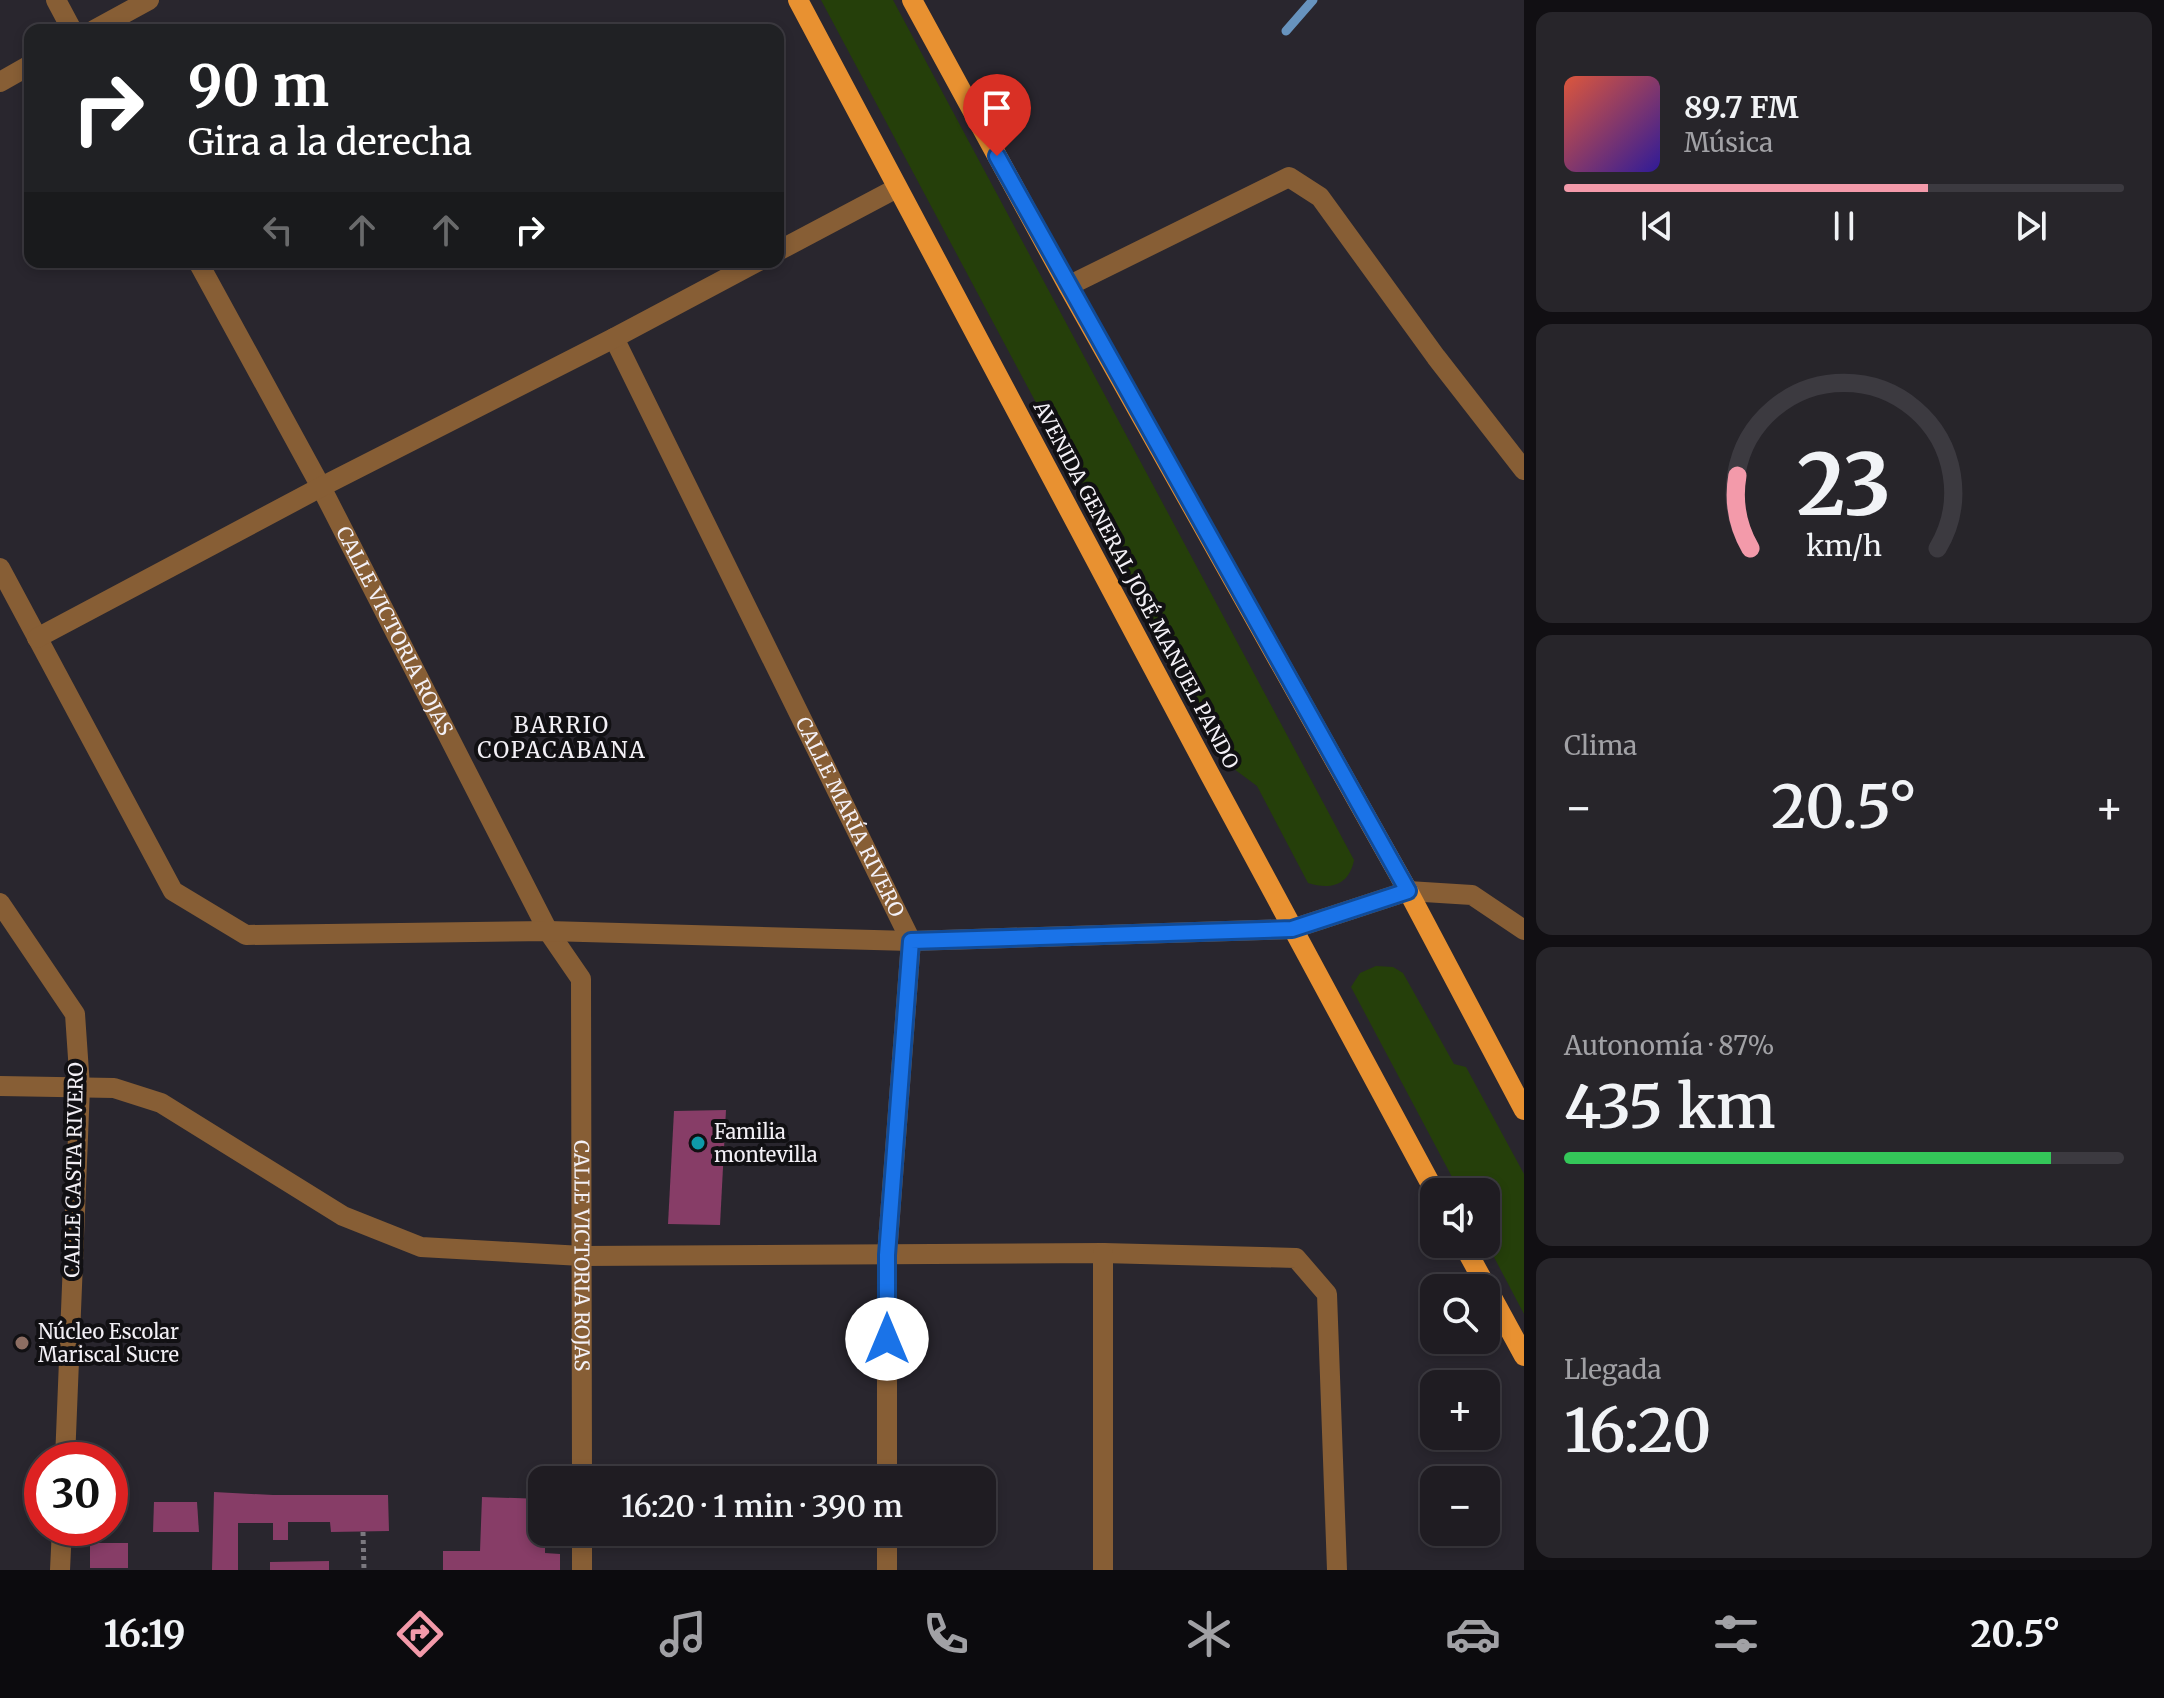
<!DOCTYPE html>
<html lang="es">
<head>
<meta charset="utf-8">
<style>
  :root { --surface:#1f1c22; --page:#27252a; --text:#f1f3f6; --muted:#a1a1a5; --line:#3c3a40; --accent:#f39aaa }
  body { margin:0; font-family:Merriweather,serif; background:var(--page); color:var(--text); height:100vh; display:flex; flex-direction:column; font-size:30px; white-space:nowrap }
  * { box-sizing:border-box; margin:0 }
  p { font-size:26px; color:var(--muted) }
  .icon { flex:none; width:44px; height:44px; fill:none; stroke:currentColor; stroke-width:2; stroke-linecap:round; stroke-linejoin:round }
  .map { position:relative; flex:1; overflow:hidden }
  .details { display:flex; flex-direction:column; gap:12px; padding:12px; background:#110f13; width:640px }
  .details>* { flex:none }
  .banner { position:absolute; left:24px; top:24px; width:760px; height:244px; border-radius:16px; box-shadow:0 4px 12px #0003,0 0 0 2px var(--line); background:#202124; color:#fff; overflow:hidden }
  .controls { position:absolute; left:1420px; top:1178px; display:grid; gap:16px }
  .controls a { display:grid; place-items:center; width:80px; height:80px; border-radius:16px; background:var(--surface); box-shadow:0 4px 12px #0003,0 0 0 2px var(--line); font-size:40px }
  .speed { position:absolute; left:24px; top:1442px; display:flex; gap:16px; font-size:40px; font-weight:700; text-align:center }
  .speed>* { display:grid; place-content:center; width:104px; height:104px; border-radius:50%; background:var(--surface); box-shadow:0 4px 12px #0003,0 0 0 2px var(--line); line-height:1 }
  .speed .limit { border:12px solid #d22; background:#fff; color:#111 }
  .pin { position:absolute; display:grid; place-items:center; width:68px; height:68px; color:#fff; margin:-82px -34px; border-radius:50% 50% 50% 0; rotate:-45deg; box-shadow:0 0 8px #0007 }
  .pin .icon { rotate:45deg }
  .me { position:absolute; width:88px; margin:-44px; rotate:0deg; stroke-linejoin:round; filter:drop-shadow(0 0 6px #0008) }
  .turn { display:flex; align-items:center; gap:28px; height:168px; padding:0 32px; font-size:36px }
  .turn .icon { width:104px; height:104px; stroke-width:2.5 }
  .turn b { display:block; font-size:56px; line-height:68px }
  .lanes { display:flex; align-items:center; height:76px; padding:0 32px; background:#0003; justify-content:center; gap:40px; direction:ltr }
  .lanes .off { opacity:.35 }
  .big { font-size:60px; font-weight:600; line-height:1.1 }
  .details .widget { flex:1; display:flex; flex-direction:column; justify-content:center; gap:12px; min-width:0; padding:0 28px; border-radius:16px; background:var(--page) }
  .details .dial { align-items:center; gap:0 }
  .dial svg { height:208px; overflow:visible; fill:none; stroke:var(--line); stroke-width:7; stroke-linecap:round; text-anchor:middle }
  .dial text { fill:var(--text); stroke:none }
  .song { display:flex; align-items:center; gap:24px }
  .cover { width:96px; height:96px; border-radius:12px; background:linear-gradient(135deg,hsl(10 70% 55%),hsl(250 70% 35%)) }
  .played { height:8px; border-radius:4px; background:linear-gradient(90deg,var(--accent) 65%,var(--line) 65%) }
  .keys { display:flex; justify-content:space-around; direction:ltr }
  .heat { display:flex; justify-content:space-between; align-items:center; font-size:44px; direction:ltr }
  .charge { height:12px; border-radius:6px; background:linear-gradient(90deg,#34c759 87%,var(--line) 0) }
  .trip { position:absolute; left:528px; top:1466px; width:468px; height:80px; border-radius:16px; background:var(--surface); box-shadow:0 4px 12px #0003,0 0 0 2px var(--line); font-weight:600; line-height:80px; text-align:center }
  .tab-bar { display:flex; height:128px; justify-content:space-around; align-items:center; background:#0c0b0e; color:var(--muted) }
  .tab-bar .icon { width:56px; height:56px }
  .tab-bar .on { color:var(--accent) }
  .tab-bar b { font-size:36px; color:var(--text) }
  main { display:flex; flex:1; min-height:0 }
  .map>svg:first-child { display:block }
</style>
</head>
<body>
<main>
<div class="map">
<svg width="1524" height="1570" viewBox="0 0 1524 1570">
  <rect width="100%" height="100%" fill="#29262e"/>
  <g fill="#253f0a">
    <path d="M821,0H893L1354,860C1349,886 1330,890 1308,883L1257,786L1230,766Z"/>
    <polygon points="1376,966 1393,967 1403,973 1454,1064 1466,1067 1524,1174 1524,1314 1486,1242 1486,1192 1460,1192 1351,987 1360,973"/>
  </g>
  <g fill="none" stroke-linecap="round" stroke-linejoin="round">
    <polyline stroke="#6793be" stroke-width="9" points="1286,31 1313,0"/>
  </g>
  <g fill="#873d67">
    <polygon points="726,1110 720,1225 668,1224 674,1111"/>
    <polygon points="214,1492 273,1495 388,1495 389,1531 331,1532 330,1522 288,1522 288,1540 273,1540 273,1523 238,1523 238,1570 212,1570"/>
    <polygon points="482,1497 542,1499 542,1532 556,1532 555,1543 545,1542 545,1553 560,1554 560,1570 443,1570 443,1551 480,1551"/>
    <polygon points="154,1502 197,1502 199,1532 153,1532"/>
    <rect x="90" y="1543" width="38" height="25"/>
    <polygon points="329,1561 329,1570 270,1570 270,1562"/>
  </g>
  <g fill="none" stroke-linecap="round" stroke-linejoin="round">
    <polyline stroke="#7b787f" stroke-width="5" stroke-dasharray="4 4" stroke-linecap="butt" points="363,1532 364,1570"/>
    <g stroke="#875e35" stroke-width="20">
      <polyline points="56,0 72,30"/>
      <polyline points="94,30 149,0"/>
      <polyline points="0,82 30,65"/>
      <polyline points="778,251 897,188"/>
      <path id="s1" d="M198,262L321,487L548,931L581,979L582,1480"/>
      <polyline points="1068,286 1289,177 1320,197 1436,357 1524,470"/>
      <path id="s2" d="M614,338L911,941L887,1255V1480"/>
      <polyline points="0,568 173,891 246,935 548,931 911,941 1292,929 1408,891 1472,895 1524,930"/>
      <polyline points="37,638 321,487 614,338 757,262"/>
      <polyline points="0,903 75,1014 80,1087 65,1460"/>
      <polyline points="0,1086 114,1088 161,1103 343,1216 421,1247 582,1256 1103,1253 1296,1258 1327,1294 1337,1570"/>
      <polyline points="1103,1253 1103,1570"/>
      <polyline points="582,1532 582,1570"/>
      <polyline points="887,1532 887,1570"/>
      <polyline points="60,1570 62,1528"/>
    </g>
    <g stroke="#e89131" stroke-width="20">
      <polyline points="798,0 1209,773 1435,1192"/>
      <polyline points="912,0 1068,286 1408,891 1524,1110"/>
      <polyline points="1463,1244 1524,1356"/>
    </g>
  </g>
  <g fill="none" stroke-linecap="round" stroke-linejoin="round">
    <g stroke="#114b97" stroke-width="20">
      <polyline id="route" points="887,1339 887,1255 911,941 1292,929 1408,891 997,156"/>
    </g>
    <use href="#route" stroke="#1a73e8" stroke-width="14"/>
  </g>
  <circle fill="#0f9aa8" stroke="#111013" stroke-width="3" cx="698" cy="1143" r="8"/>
  <circle fill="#8d6e63" stroke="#111013" stroke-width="3" cx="22" cy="1343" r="8"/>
  <g text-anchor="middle" stroke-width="8" stroke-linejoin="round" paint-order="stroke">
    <g font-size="20" fill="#f3f0f6" stroke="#111013">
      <text transform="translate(1136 585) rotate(62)" y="7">AVENIDA GENERAL JOSÉ MANUEL PANDO</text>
      <text dy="7" stroke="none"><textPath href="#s1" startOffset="418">CALLE VICTORIA ROJAS</textPath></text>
      <text dy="7" stroke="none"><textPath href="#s2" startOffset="534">CALLE MARÍA RIVERO</textPath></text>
      <text transform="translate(74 1170) rotate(-89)" y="7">CALLE CASTA RIVERO</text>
      <text dy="7" stroke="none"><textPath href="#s1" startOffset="1090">CALLE VICTORIA ROJAS</textPath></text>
    </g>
    <g font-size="20" fill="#f3f0f6" stroke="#111013" text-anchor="start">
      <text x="714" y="1139">Familia<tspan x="714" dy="23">montevilla</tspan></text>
      <text x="38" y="1339">Núcleo Escolar<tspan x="38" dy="23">Mariscal Sucre</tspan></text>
    </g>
    <g font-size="22" letter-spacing="2" fill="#f3f0f6" stroke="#111013">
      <text x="562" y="733">BARRIO<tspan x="562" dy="25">COPACABANA</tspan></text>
    </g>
  </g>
</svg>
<div class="controls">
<a><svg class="icon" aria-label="sound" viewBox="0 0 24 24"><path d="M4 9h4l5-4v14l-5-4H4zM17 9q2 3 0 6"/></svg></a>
<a><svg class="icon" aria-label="search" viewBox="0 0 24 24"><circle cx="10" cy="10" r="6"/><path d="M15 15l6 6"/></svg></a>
<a>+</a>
<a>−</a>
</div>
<div class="speed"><div class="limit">30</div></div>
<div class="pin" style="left:997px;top:156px;background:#d93025"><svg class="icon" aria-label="arrive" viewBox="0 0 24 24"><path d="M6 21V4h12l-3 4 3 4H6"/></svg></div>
<svg class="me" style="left:887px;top:1339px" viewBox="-20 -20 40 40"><circle r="19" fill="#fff"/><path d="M0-13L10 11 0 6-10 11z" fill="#1a73e8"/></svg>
<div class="trip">16:20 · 1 min · 390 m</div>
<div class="banner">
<div class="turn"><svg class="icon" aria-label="right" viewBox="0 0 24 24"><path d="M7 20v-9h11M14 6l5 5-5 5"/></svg><div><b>90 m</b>Gira a la derecha</div></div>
<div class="lanes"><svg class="icon off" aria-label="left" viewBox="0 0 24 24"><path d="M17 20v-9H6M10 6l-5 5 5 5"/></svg><svg class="icon off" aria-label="ahead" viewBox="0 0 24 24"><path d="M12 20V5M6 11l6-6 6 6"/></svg><svg class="icon off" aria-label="ahead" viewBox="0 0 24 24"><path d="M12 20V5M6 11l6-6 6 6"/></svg><svg class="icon" aria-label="right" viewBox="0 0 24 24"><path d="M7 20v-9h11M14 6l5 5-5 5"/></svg></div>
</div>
</div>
<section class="details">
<div class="widget">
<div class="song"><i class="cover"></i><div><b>89.7 FM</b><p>Música</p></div></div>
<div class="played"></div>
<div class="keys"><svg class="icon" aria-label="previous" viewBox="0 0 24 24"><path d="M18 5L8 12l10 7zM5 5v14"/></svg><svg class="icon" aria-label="pause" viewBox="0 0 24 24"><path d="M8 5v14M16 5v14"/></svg><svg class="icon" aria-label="next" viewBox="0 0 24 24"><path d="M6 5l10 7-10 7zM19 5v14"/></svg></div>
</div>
<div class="widget dial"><svg viewBox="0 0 100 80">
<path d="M14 69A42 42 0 1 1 86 69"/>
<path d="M14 69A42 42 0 0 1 9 41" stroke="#f39aaa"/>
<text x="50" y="56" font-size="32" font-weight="700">23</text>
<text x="50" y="72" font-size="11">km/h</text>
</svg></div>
<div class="widget"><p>Clima</p>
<div class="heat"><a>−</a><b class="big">20.5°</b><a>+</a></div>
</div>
<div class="widget"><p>Autonomía · 87%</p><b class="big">435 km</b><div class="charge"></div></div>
<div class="widget"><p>Llegada</p><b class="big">16:20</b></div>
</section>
</main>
<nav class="tab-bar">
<b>16:19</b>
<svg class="icon on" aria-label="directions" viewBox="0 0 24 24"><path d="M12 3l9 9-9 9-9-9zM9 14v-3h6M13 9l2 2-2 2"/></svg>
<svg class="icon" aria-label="music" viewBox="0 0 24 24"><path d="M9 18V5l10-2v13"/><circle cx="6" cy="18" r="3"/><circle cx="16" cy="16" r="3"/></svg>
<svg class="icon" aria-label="phone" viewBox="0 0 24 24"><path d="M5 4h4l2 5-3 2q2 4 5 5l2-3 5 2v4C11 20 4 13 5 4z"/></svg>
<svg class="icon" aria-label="climate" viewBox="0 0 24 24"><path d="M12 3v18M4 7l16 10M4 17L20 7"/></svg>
<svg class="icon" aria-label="car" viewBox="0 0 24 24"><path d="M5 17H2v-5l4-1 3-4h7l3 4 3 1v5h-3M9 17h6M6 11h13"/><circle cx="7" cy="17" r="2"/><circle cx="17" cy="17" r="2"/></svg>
<svg class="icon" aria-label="filters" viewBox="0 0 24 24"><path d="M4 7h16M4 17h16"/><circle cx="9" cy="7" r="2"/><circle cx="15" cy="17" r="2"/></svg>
<b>20.5°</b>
</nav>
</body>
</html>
